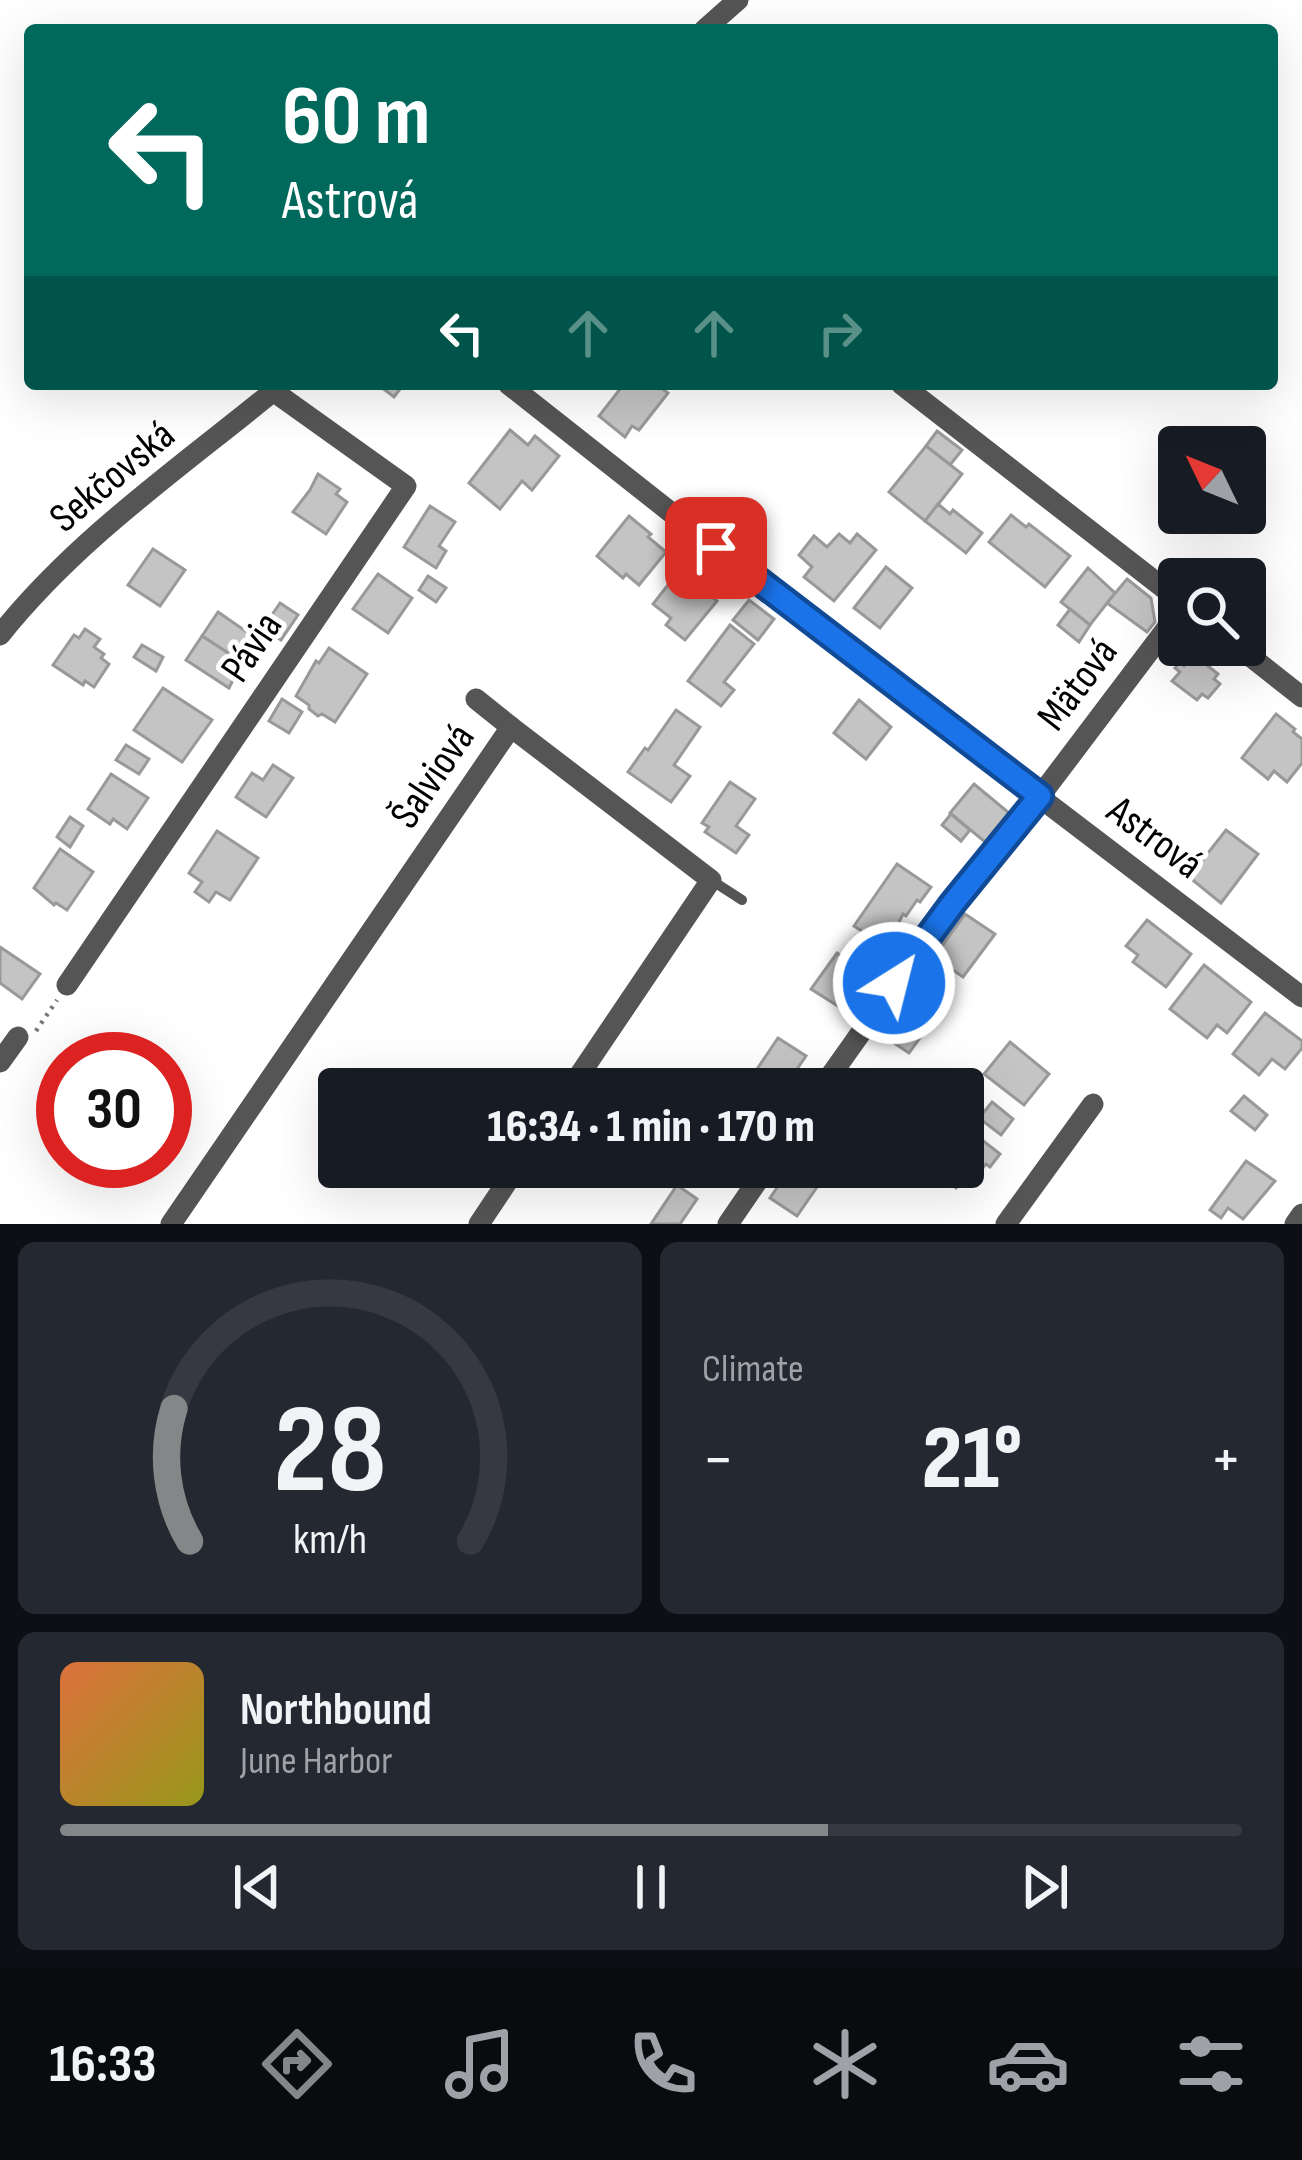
<!DOCTYPE html>
<html lang="en">
<head>
<meta charset="utf-8">
<style>
  :root { --surface:#171b24; --page:#242831; --text:#f1f3f6; --muted:#9ea1a6; --line:#363941; --accent:#858687 }
  body { margin:0; font-family:"Sofia Sans Condensed",sans-serif; background:var(--page); color:var(--text); height:100vh; display:flex; flex-direction:column; font-size:45px; white-space:nowrap }
  * { box-sizing:border-box; margin:0 }
  p { font-size:39px; color:var(--muted) }
  .icon { flex:none; width:66px; height:66px; fill:none; stroke:currentColor; stroke-width:2; stroke-linecap:round; stroke-linejoin:round }
  .map { position:relative; height:1224px; overflow:hidden }
  .drawer { display:flex; flex-direction:column; gap:18px; padding:18px; background:#0d0f14; flex:1 }
  .drawer>* { flex:none }
  .guide { position:absolute; left:24px; top:24px; width:1254px; height:366px; border-radius:12px; box-shadow:0 12px 48px #0002; background:#00695c; color:#fff; overflow:hidden }
  .needle { width:78px; rotate:313deg }
  .controls { position:absolute; left:1158px; top:426px; display:grid; gap:24px }
  .controls a { display:grid; place-items:center; width:108px; height:108px; border-radius:12px; background:var(--surface); box-shadow:0 12px 48px #0002; font-size:60px }
  .speed { position:absolute; left:36px; top:1032px; display:flex; gap:24px; font-size:60px; font-weight:700; text-align:center }
  .speed>* { display:grid; place-content:center; width:156px; height:156px; border-radius:50%; background:var(--surface); box-shadow:0 12px 48px #0002; line-height:1 }
  .speed .limit { border:18px solid #d22; background:#fff; color:#111 }
  .pin { position:absolute; display:grid; place-items:center; width:102px; height:102px; color:#fff; margin:-51px; border-radius:24px; box-shadow:0 6px 18px #0006 }
  .me { position:absolute; width:132px; margin:-66px; rotate:36deg; stroke-linejoin:round; filter:drop-shadow(0 0 9px #0008) }
  .turn { display:flex; align-items:center; gap:42px; height:252px; padding:0 60px; font-size:54px }
  .turn .icon { width:156px; height:156px; stroke-width:2.5 }
  .turn b { display:block; font-size:84px; line-height:102px }
  .lanes { display:flex; align-items:center; height:114px; padding:0 60px; background:#0003; justify-content:center; gap:60px; direction:ltr }
  .lanes .off { opacity:.35 }
  .big { font-size:90px; font-weight:800; line-height:1.1 }
  .drawer .widget { flex:1; display:flex; flex-direction:column; justify-content:center; gap:18px; min-width:0; padding:0 42px; border-radius:18px; background:var(--page) }
  .drawer .dial { align-items:center; gap:0 }
  .dial svg { height:312px; overflow:visible; fill:none; stroke:var(--line); stroke-width:7; stroke-linecap:round; text-anchor:middle }
  .dial text { fill:var(--text); stroke:none }
  .song { display:flex; align-items:center; gap:36px }
  .cover { width:144px; height:144px; border-radius:18px; background:linear-gradient(135deg,hsl(20 70% 55%),hsl(60 70% 35%)) }
  .played { height:12px; border-radius:6px; background:linear-gradient(90deg,var(--accent) 65%,var(--line) 65%) }
  .keys { display:flex; justify-content:space-around; direction:ltr }
  .heat { display:flex; justify-content:space-between; align-items:center; font-size:66px; direction:ltr }
  .drawer .tiles { flex:1; display:grid; gap:18px; grid-template-columns:1fr 1fr }
  .widget:last-child { grid-column:span 2 }
  .trip { position:absolute; left:318px; top:1068px; width:666px; height:120px; border-radius:12px; background:var(--surface); box-shadow:0 12px 48px #0002; font-weight:800; line-height:120px; text-align:center }
  .menu { display:flex; height:192px; justify-content:space-around; align-items:center; background:#090b0e; color:var(--muted) }
  .menu .icon { width:84px; height:84px }
  .menu .current { color:var(--accent) }
  .menu b { font-size:54px; color:var(--text) }
  .map>svg:first-child { display:block }
</style>
</head>
<body>
<div class="map">
<svg width="1302" height="1224" viewBox="0 0 1302 1224">
  <rect width="100%" height="100%" fill="#fff"/>
  <g fill="#c4c4c4" stroke="#999" stroke-width="3">
    <polygon points="377,384 404,384 394,397"/>
    <polygon points="624,384 656,384 668,393 639,430 632,426 625,437 599,416"/>
    <polygon points="510,430 528,445 535,436 559,456 532,490 522,481 500,509 469,483"/>
    <polygon points="937,431 962,450 950,465 926,446"/>
    <polygon points="926,446 962,474 925,521 889,492"/>
    <polygon points="318,474 340,489 336,494 347,502 326,534 293,512 310,490"/>
    <polygon points="938,504 950,514 953,510 982,533 966,553 925,521"/>
    <polygon points="430,506 455,522 439,546 446,551 436,568 404,547"/>
    <polygon points="1011,515 1026,527 1029,524 1070,556 1045,587 989,542"/>
    <polygon points="629,516 651,534 648,537 666,552 639,585 626,574 623,578 597,556"/>
    <polygon points="839,534 850,543 857,534 876,550 834,601 804,577 812,567 799,555 814,536 827,547"/>
    <polygon points="153,549 185,570 160,606 128,585"/>
    <polygon points="682,567 708,587 705,592 717,601 685,640 666,625 671,618 653,604"/>
    <polygon points="886,567 912,588 880,628 854,608"/>
    <polygon points="1088,568 1115,593 1090,625 1061,602"/>
    <polygon points="378,574 412,598 388,633 353,609"/>
    <polygon points="428,576 446,588 436,602 419,590"/>
    <polygon points="1127,579 1151,598 1155,622 1147,632 1107,603"/>
    <polygon points="749,600 774,619 758,640 733,620"/>
    <polygon points="280,603 298,615 281,640 263,628"/>
    <polygon points="1070,609 1090,625 1079,642 1058,625"/>
    <polygon points="218,612 260,641 250,656 248,654 242,662 202,636"/>
    <polygon points="730,625 754,644 724,682 734,690 721,706 688,681"/>
    <polygon points="85,629 100,639 94,647 104,654 101,658 109,664 94,687 85,681 83,685 53,665 74,635 79,638"/>
    <polygon points="202,636 242,662 229,688 186,660"/>
    <polygon points="142,645 163,657 156,671 134,657"/>
    <polygon points="329,648 367,674 335,722 322,714 318,716 309,709 309,705 296,696 316,661 319,663"/>
    <polygon points="1193,654 1218,674 1214,679 1220,684 1208,698 1202,694 1197,700 1172,681 1180,672 1175,668 1180,662 1184,666"/>
    <polygon points="163,688 212,720 182,762 134,730"/>
    <polygon points="282,699 302,712 289,733 269,721"/>
    <polygon points="859,700 891,727 866,759 834,733"/>
    <polygon points="676,710 700,727 674,765 690,776 671,802 628,772 645,748 648,750"/>
    <polygon points="1276,714 1295,729 1293,732 1302,739 1302,763 1287,782 1274,771 1268,779 1242,758"/>
    <polygon points="126,745 149,759 139,774 116,760"/>
    <polygon points="273,765 293,778 266,817 236,797 252,773 263,780"/>
    <polygon points="111,774 148,798 127,829 113,819 110,824 88,809"/>
    <polygon points="730,782 755,799 736,826 749,835 736,853 705,832 709,827 702,823"/>
    <polygon points="974,784 1009,813 985,842 950,813"/>
    <polygon points="951,814 970,830 961,841 942,825"/>
    <polygon points="70,817 83,826 70,847 57,837"/>
    <polygon points="1226,830 1258,854 1221,903 1189,877"/>
    <polygon points="217,831 258,858 230,900 216,892 209,902 195,892 202,882 189,873"/>
    <polygon points="60,849 93,872 67,910 56,903 54,905 34,888"/>
    <polygon points="897,864 931,887 920,902 917,900 906,916 903,914 892,937 877,927 871,937 854,926"/>
    <polygon points="965,914 995,934 963,977 934,957"/>
    <polygon points="1147,920 1191,954 1166,987 1133,962 1138,955 1126,946"/>
    <polygon points="0,947 40,974 22,999 0,983"/>
    <polygon points="837,953 865,972 841,1008 811,989"/>
    <polygon points="1204,965 1251,1002 1227,1033 1217,1025 1207,1038 1170,1009"/>
    <polygon points="909,995 937,1014 909,1053 882,1035 899,1014"/>
    <polygon points="1265,1013 1302,1041 1302,1048 1285,1069 1272,1059 1259,1075 1233,1054"/>
    <polygon points="778,1038 806,1056 784,1088 757,1069"/>
    <polygon points="1010,1042 1049,1074 1024,1105 984,1074"/>
    <polygon points="853,1076 871,1089 844,1089"/>
    <polygon points="1244,1096 1267,1115 1255,1130 1231,1111"/>
    <polygon points="992,1102 1013,1119 1001,1135 979,1118"/>
    <polygon points="963,1125 1000,1154 990,1167 986,1164 975,1177 968,1172 956,1188 934,1171 937,1167 963,1167"/>
    <polygon points="1246,1161 1275,1181 1243,1219 1228,1208 1221,1218 1210,1210"/>
    <polygon points="791,1167 809,1167 824,1177 797,1216 770,1198"/>
    <polygon points="677,1185 697,1199 680,1224 651,1224"/>
  </g>
  <g fill="none" stroke-linecap="round" stroke-linejoin="round">
    <polyline stroke="#777" stroke-width="4.5" stroke-dasharray="3 6" stroke-linecap="butt" points="36,1031 57,1000"/>
    <polyline stroke="#555" stroke-width="10" points="711,880 742,900"/>
    <g stroke="#555" stroke-width="21">
      <polyline points="704,30 738,0"/>
      <polyline points="508,384 820,630 1302,997"/>
      <polyline points="901,384 1179,600"/>
      <path d="M0,635C78,537 185,464 281,385"/>
      <polyline points="1236,645 1302,697"/>
      <polyline points="476,699 511,727"/>
      <polyline points="67,985 406,486 273,391"/>
      <polyline points="0,1062 18,1037"/>
      <polyline points="821,1089 953,903 1040,796 1179,612"/>
      <polyline points="171,1224 511,727 711,880 570,1089"/>
      <polyline points="479,1224 517,1167"/>
      <polyline points="728,1224 767,1167"/>
      <polyline points="1006,1224 1093,1104"/>
      <polyline points="1295,1224 1302,1214"/>
    </g>
  </g>
  <g fill="none" stroke-linecap="round" stroke-linejoin="round">
    <g stroke="#114b97" stroke-width="30">
      <polyline id="route" points="716,548 1040,796 953,903 894,983"/>
    </g>
    <use href="#route" stroke="#1a73e8" stroke-width="21"/>
  </g>
  <g text-anchor="middle" stroke-width="10" stroke-linejoin="round" paint-order="stroke">
    <g font-size="42" fill="#000" stroke="#fff">
      <text transform="translate(111 475) rotate(-40)" y="15">Sekčovská</text>
      <text transform="translate(250 646) rotate(-56)" y="15">Pávia</text>
      <text transform="translate(1076 683) rotate(-53)" y="15">Mätová</text>
      <text transform="translate(431 775) rotate(-56)" y="15">Šalviová</text>
      <text transform="translate(1156 836) rotate(37)" y="15">Astrová</text>
    </g>
  </g>
</svg>
<div class="controls">
<a><svg class="needle" viewBox="-14 -14 28 28"><path d="M0-13l5 13h-10z" fill="#e53935"/><path d="M0 13l5-13h-10z" fill="#9ea1a6"/></svg></a>
<a><svg class="icon" aria-label="search" viewBox="0 0 24 24"><circle cx="10" cy="10" r="6"/><path d="M15 15l6 6"/></svg></a>
</div>
<div class="speed"><div class="limit">30</div></div>
<div class="pin" style="left:716px;top:548px;background:#d93025"><svg class="icon" aria-label="arrive" viewBox="0 0 24 24"><path d="M6 21V4h12l-3 4 3 4H6"/></svg></div>
<svg class="me" style="left:894px;top:983px" viewBox="-20 -20 40 40"><circle r="17" fill="#1a73e8" stroke="#fff" stroke-width="3"/><path d="M0-11L8 9 0 5-8 9z" fill="#fff"/></svg>
<div class="trip">16:34 · 1 min · 170 m</div>
<div class="guide">
<div class="turn"><svg class="icon" aria-label="left" viewBox="0 0 24 24"><path d="M17 20v-9H6M10 6l-5 5 5 5"/></svg><div><b>60 m</b>Astrová</div></div>
<div class="lanes"><svg class="icon" aria-label="left" viewBox="0 0 24 24"><path d="M17 20v-9H6M10 6l-5 5 5 5"/></svg><svg class="icon off" aria-label="ahead" viewBox="0 0 24 24"><path d="M12 20V5M6 11l6-6 6 6"/></svg><svg class="icon off" aria-label="ahead" viewBox="0 0 24 24"><path d="M12 20V5M6 11l6-6 6 6"/></svg><svg class="icon off" aria-label="right" viewBox="0 0 24 24"><path d="M7 20v-9h11M14 6l5 5-5 5"/></svg></div>
</div>
</div>
<section class="drawer">
<div class="tiles">
<div class="widget dial"><svg viewBox="0 0 100 80">
<path d="M14 69A42 42 0 1 1 86 69"/>
<path d="M14 69A42 42 0 0 1 10 35" stroke="#858687"/>
<text x="50" y="56" font-size="32" font-weight="700">28</text>
<text x="50" y="72" font-size="11">km/h</text>
</svg></div>
<div class="widget"><p>Climate</p>
<div class="heat"><a>−</a><b class="big">21°</b><a>+</a></div>
</div>
<div class="widget">
<div class="song"><i class="cover"></i><div><b>Northbound</b><p>June Harbor</p></div></div>
<div class="played"></div>
<div class="keys"><svg class="icon" aria-label="previous" viewBox="0 0 24 24"><path d="M18 5L8 12l10 7zM5 5v14"/></svg><svg class="icon" aria-label="pause" viewBox="0 0 24 24"><path d="M8 5v14M16 5v14"/></svg><svg class="icon" aria-label="next" viewBox="0 0 24 24"><path d="M6 5l10 7-10 7zM19 5v14"/></svg></div>
</div>
</div>
</section>
<nav class="menu">
<b>16:33</b>
<svg class="icon current" aria-label="directions" viewBox="0 0 24 24"><path d="M12 3l9 9-9 9-9-9zM9 14v-3h6M13 9l2 2-2 2"/></svg>
<svg class="icon" aria-label="music" viewBox="0 0 24 24"><path d="M9 18V5l10-2v13"/><circle cx="6" cy="18" r="3"/><circle cx="16" cy="16" r="3"/></svg>
<svg class="icon" aria-label="phone" viewBox="0 0 24 24"><path d="M5 4h4l2 5-3 2q2 4 5 5l2-3 5 2v4C11 20 4 13 5 4z"/></svg>
<svg class="icon" aria-label="climate" viewBox="0 0 24 24"><path d="M12 3v18M4 7l16 10M4 17L20 7"/></svg>
<svg class="icon" aria-label="car" viewBox="0 0 24 24"><path d="M5 17H2v-5l4-1 3-4h7l3 4 3 1v5h-3M9 17h6M6 11h13"/><circle cx="7" cy="17" r="2"/><circle cx="17" cy="17" r="2"/></svg>
<svg class="icon" aria-label="filters" viewBox="0 0 24 24"><path d="M4 7h16M4 17h16"/><circle cx="9" cy="7" r="2"/><circle cx="15" cy="17" r="2"/></svg>
</nav>
</body>
</html>
